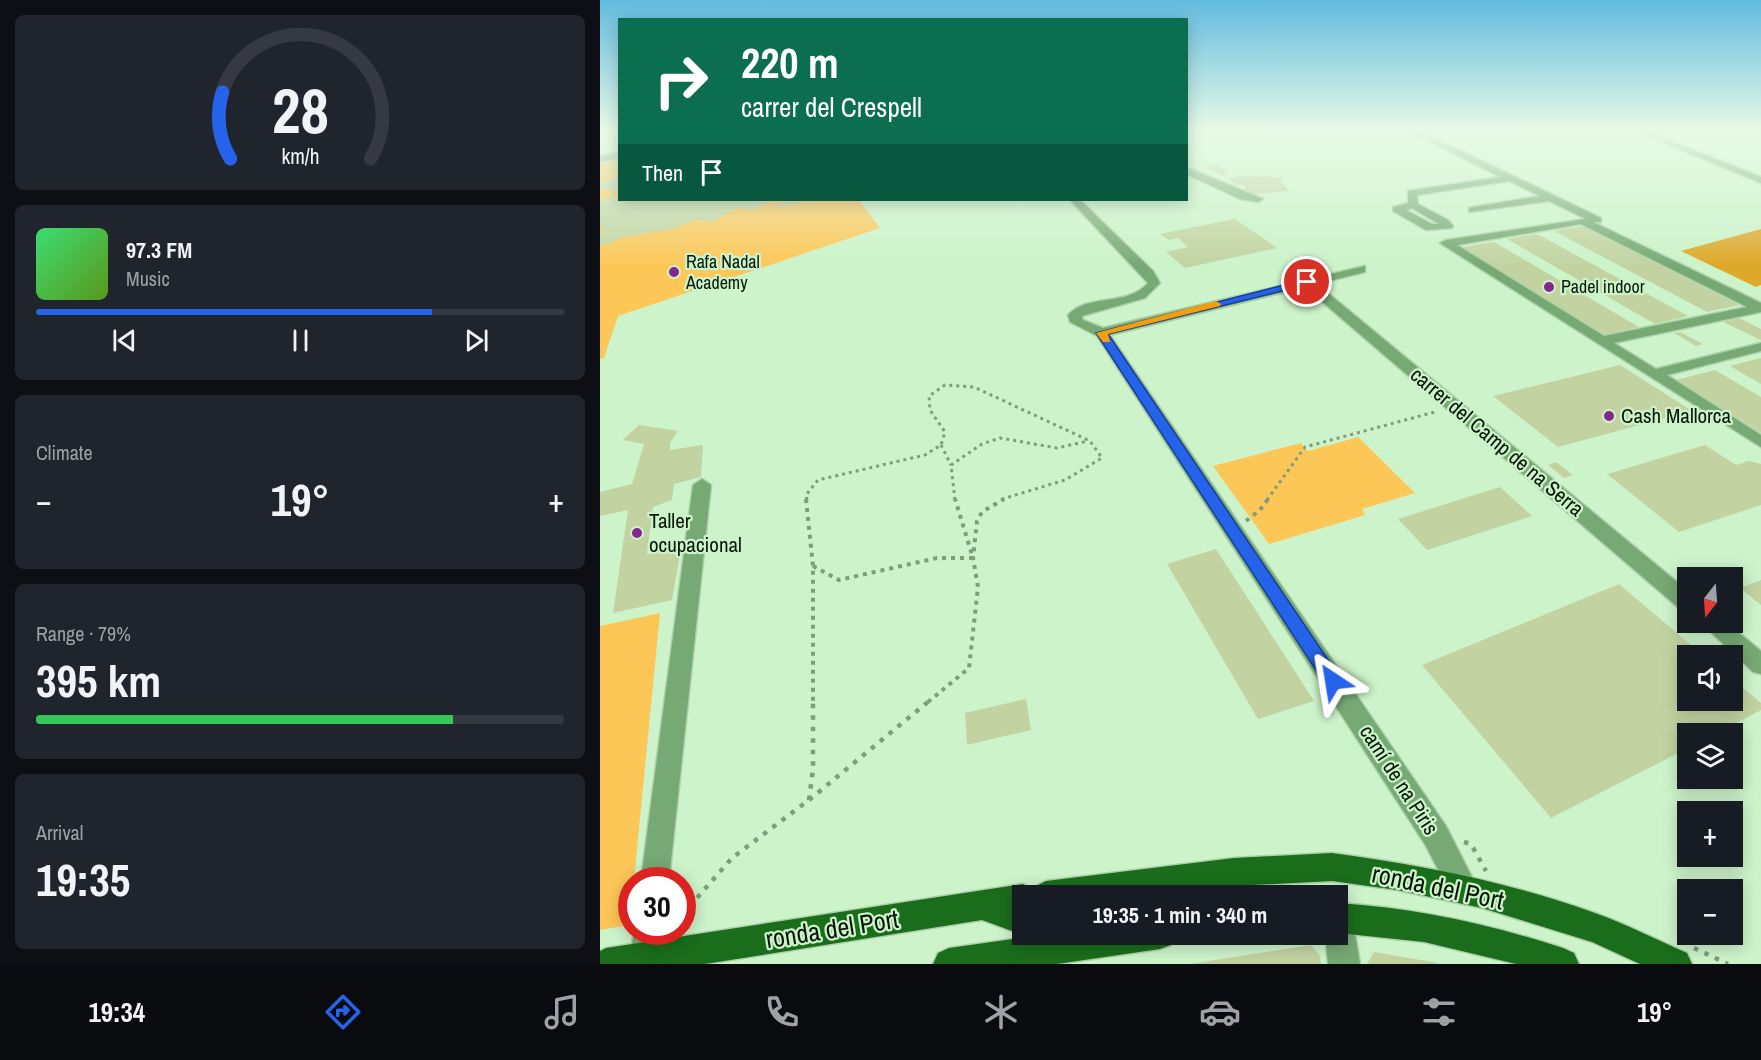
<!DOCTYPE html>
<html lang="en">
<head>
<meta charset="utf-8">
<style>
  :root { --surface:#171b24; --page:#20242c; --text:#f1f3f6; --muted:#9ea1a6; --line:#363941; --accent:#2563eb }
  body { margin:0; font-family:"Archivo Narrow",sans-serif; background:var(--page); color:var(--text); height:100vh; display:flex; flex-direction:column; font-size:22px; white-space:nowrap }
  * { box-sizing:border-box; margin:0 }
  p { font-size:20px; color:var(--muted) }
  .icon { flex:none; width:33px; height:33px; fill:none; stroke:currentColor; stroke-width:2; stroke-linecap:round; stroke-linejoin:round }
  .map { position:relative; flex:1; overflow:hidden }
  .panel { display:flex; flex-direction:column; gap:15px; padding:15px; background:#0d0f14; width:600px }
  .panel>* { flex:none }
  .banner { position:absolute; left:18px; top:18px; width:570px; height:183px; border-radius:0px; box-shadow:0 3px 15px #0003; background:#0b6e4f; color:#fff; overflow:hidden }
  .needle { width:39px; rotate:197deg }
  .fabs { position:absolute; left:1077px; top:567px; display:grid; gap:12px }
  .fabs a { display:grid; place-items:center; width:66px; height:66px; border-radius:0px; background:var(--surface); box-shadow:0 3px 15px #0003; font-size:30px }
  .speed { position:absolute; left:18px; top:867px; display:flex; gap:12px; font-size:30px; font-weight:700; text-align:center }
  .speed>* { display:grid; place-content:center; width:78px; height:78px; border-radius:50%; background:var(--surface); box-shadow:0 3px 15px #0003; line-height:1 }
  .speed .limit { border:9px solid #d22; background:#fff; color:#111 }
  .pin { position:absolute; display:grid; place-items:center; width:51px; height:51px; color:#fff; margin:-26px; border:3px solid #fff; border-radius:50%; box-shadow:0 2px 6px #0007 }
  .me { position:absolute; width:66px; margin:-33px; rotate:327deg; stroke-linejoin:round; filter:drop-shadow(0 0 4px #0008) }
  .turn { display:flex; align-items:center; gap:21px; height:126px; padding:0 24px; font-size:27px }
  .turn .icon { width:78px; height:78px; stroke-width:2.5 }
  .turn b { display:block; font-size:42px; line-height:51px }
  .then { display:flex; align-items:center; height:57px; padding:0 24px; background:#0003; gap:12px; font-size:22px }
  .big { font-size:45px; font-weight:700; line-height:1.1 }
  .panel .card { flex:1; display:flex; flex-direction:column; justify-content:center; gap:9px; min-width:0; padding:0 21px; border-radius:9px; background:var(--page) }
  .panel .dial { align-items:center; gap:0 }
  .dial svg { height:156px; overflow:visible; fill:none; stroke:var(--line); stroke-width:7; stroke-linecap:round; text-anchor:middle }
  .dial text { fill:var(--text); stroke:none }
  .song { display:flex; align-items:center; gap:18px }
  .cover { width:72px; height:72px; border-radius:9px; background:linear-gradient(135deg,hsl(140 70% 55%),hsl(90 70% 35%)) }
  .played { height:6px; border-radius:3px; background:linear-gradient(90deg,var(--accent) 75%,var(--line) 75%) }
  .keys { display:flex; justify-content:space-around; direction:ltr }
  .heat { display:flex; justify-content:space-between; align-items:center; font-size:33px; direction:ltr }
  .charge { height:9px; border-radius:4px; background:linear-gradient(90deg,#34c759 79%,var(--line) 0) }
  .trip { position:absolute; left:412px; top:885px; width:336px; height:60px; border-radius:0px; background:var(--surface); box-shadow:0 3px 15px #0003; font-weight:700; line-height:60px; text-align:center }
  .dock { display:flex; height:96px; justify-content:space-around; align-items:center; background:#090b0e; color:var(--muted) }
  .dock .icon { width:42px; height:42px }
  .dock .current { color:var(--accent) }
  .dock b { font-size:27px; color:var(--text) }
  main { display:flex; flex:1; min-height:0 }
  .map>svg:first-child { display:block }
</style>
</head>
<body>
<main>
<section class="panel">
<div class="card dial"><svg viewBox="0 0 100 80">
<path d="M14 69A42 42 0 1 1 86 69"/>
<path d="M14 69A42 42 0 0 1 10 35" stroke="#2563eb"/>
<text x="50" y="56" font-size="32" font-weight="700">28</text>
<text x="50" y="72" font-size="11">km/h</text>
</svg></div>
<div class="card">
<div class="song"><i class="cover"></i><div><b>97.3 FM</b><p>Music</p></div></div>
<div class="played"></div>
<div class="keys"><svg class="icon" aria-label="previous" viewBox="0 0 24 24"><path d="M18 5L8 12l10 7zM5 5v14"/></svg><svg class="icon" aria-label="pause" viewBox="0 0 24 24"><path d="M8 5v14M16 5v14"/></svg><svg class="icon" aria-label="next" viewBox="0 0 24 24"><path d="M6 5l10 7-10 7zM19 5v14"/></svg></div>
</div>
<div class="card"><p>Climate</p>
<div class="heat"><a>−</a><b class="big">19°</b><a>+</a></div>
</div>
<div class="card"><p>Range · 79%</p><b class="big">395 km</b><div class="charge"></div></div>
<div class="card"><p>Arrival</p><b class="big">19:35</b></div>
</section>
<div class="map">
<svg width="1161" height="964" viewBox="0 0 1161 964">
  <rect width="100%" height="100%" fill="#ccf3c9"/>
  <g fill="#fdc757">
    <polygon points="19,156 20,200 259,200 280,228 18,316 4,358 0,359 0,160"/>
    <polygon points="758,437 815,493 762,509 765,515 669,544 613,466 701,443 708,451"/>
    <polygon points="60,613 34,880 32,880 30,925 0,930 0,626"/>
  </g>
  <polygon fill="#dea829" points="1161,229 1161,285 1156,287 1081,251"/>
  <g fill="#c2d3a1">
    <polygon points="613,164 629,172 623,173 628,176 623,176 604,166"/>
    <polygon points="640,176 681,177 683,180 679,180 689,191 647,195 644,185 636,185 628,179"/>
    <polygon points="20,177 20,192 0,189 0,184"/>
    <polygon points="8,197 20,197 20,200 173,200 153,210 138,208 113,221 95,220 72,229 24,237 6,245 0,244 0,232 5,228 0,227 0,201"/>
    <polygon points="188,200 210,200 171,209"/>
    <polygon points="635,219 677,248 585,268 566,252 588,247 578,238 569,240 560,234"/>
    <polygon points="983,226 1139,305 1107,312 954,231"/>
    <polygon points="937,234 1088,316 1055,324 907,239"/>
    <polygon points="894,242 1039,327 1004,335 862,247"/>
    <polygon points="1139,318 1161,329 1161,340 1123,322"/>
    <polygon points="1080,332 1103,344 1096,346 1074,333"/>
    <polygon points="1161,358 1161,384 1130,366"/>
    <polygon points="1020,365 1092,411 958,447 893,396"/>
    <polygon points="1115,370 1161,397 1161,433 1076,380"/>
    <polygon points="39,425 78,431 70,443 70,450 103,445 101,477 74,484 72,500 53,507 47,554 81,549 72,600 13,613 28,510 0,516 0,492 32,484 44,444 23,440"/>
    <polygon points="1105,445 1136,465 1149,461 1161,464 1161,505 1079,532 1007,474"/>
    <polygon points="956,462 973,475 964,478 948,465"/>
    <polygon points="900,487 932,516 827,550 798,519"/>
    <polygon points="616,549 714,701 658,719 567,564"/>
    <polygon points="1161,580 1161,605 1140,588"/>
    <polygon points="1019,584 1104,656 1088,656 1088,700 1132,700 1132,679 1161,703 1161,710 1115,734 1088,734 1088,748 951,818 822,665"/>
    <polygon points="426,699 431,730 367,745 365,713"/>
    <polygon points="711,945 720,956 721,964 590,964"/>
    <polygon points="774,952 838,963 838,964 767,964"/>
  </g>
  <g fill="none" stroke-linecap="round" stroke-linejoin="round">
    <g stroke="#add0aa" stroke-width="3">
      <g id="minor">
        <path d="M811,132H822L1001,218V222H993L1161,303V312L1014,343L1056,369L1161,343V351L1067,375L1161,435V447L840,243L846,240L986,219L949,201L869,212V208L873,207L940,196L909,181L817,195L818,204L848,220L853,226L852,228L826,230L793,211V207L808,203V191L900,177ZM812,208L839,224H832L806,210ZM981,224L1147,307L1004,336L857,245Z"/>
        <polygon points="1037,132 1049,132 1161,177 1161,183"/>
        <polygon points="20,152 20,158 0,162 0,156"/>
        <polygon points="586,167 663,199 658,202 640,199 586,174"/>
        <path d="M470,200H480L553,271L560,283L545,298L482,316L483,320L503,328L765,266V272L717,284L1088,591V611L1080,609L705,287L510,335L846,826L878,889L873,899L863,904L853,899L826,846L497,336L470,322L468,315C488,293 528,307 548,283Z"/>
        <polygon points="102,479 111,485 69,880 41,880 93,485"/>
        <polygon points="1100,622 1126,622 1161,651 1161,674 1153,672"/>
        <polygon points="738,906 749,910 753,921 760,964 728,964 725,934 738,934"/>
        <polygon points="34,932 64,932 59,964 33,964 30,957"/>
      </g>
    </g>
    <g stroke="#add0aa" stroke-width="3">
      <g id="major">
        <path d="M732,853C822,865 909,882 995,913C1026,924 1057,940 1087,953L1092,964H1040L992,942L882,908L797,890L732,881L634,886L563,896H423V935L382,920L105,964H0V951L6,948L423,884L434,890L436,886L446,881L634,858Z"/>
        <path d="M738,903C816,908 889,924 963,948L974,953L979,964H916L824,942L738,933Z"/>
        <polygon points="448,934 575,934 571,945 560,949 457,964 333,964 338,953 349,948"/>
      </g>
    </g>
    <g stroke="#7f9c7d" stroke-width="3" stroke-dasharray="3 4" stroke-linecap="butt">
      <polyline points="341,445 351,465"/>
      <polyline points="207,500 206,495 218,480 325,455 341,445 345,432 330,410 329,396 345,385 374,387 490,441 502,458 465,480 399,500"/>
      <polyline points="355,500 351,465 382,444 400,438 457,448 488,441"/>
      <polyline points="667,500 705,447 835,412"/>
    </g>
    <g stroke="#7f9c7d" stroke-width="4" stroke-dasharray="4 5" stroke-linecap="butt">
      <polyline points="206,499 213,566 213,702"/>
      <polyline points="646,521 660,510 668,499"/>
      <polyline points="213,566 239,580 337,558 373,558 355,499"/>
      <polyline points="328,702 369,668 378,587 373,558 377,521 382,512 404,499"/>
    </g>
    <g stroke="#7f9c7d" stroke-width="4.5" stroke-dasharray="4.5 7" stroke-linecap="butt">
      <polyline points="209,800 213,769 213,701"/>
      <polyline points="209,800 329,701"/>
      <polyline points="864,842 871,844 886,871"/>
      <polyline points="82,915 132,858 209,800"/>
      <polyline points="1094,948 1128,964"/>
    </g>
    <use href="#minor" fill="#77a974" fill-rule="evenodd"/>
    <use href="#major" fill="#1a6d1b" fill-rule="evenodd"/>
  </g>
  <linearGradient id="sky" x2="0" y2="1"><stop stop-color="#62bbdf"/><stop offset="0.49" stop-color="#e8fae7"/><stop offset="1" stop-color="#e8fae7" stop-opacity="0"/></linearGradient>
  <rect width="1161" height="267" fill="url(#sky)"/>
  <polygon fill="#2563eb" stroke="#184099" stroke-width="1.5" points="707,279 711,282 710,284 508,334 739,676 742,681 739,687 733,689 727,687 496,333"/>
  <polygon fill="#f59e0b" points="616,301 621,304 620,306 508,334 510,342 503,342 496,333"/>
  <g fill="#852690" stroke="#ccf3c9" stroke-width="2">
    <circle cx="74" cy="272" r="6"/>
    <circle cx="949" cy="287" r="6"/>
    <circle cx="1009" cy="416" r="6"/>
    <circle cx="37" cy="533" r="6"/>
  </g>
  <g text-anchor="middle" stroke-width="4.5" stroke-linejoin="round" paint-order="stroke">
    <g font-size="18" fill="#091709" stroke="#ccf3c9" text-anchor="start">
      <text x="86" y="268">Rafa Nadal<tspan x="86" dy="21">Academy</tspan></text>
      <text x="961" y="293">Padel indoor</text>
    </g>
    <g font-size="21" fill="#091709" stroke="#ccf3c9" text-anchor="start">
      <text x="1021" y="423">Cash Mallorca</text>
      <text x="49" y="528">Taller<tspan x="49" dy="24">ocupacional</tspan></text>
    </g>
    <g font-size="21" fill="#091709" stroke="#ccf3c9">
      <text transform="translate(897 442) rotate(40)" y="7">carrer del Camp de na Serra</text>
      <text transform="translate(799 780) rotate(57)" y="7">camí de na Piris</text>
    </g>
    <g font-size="26" fill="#091709" stroke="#ccf3c9">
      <text transform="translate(838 887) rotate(12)" y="9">ronda del Port</text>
      <text transform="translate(232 929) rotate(-9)" y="9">ronda del Port</text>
    </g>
  </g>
</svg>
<div class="fabs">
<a><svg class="needle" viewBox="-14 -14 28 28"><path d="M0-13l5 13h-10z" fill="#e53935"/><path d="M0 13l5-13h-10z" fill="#9ea1a6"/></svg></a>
<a><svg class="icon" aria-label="sound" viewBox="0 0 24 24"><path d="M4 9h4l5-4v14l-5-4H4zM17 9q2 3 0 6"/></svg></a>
<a><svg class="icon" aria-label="layers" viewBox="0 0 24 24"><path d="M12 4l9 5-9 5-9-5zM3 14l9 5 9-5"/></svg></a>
<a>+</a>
<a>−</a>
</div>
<div class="speed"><div class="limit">30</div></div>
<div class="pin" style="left:707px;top:282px;background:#d93025"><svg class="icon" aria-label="arrive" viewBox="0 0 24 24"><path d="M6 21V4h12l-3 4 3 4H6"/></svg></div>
<svg class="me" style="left:733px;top:681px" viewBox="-20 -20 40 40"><path d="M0-17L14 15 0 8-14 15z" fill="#2563eb" stroke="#fff" stroke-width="4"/></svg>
<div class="trip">19:35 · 1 min · 340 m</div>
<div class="banner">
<div class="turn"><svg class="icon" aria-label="right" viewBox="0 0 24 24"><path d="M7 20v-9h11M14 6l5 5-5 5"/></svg><div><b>220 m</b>carrer del Crespell</div></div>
<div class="then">Then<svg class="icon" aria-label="arrive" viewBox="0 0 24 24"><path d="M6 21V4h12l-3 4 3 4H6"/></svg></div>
</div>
</div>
</main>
<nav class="dock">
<b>19:34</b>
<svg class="icon current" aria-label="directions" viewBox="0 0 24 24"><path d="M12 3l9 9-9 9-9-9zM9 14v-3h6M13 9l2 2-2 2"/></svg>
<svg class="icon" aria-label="music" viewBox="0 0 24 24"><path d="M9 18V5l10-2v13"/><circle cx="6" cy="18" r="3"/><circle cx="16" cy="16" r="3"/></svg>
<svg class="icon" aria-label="phone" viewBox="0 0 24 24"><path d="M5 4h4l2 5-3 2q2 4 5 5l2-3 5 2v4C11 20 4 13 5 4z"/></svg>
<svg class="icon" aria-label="climate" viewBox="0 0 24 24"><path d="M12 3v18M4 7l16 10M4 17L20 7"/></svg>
<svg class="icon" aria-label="car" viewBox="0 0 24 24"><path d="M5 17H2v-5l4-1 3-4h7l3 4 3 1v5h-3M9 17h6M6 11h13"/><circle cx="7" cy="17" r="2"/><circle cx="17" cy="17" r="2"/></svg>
<svg class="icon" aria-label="filters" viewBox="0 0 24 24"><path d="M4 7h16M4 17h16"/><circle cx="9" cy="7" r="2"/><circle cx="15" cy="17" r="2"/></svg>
<b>19°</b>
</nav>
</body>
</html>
